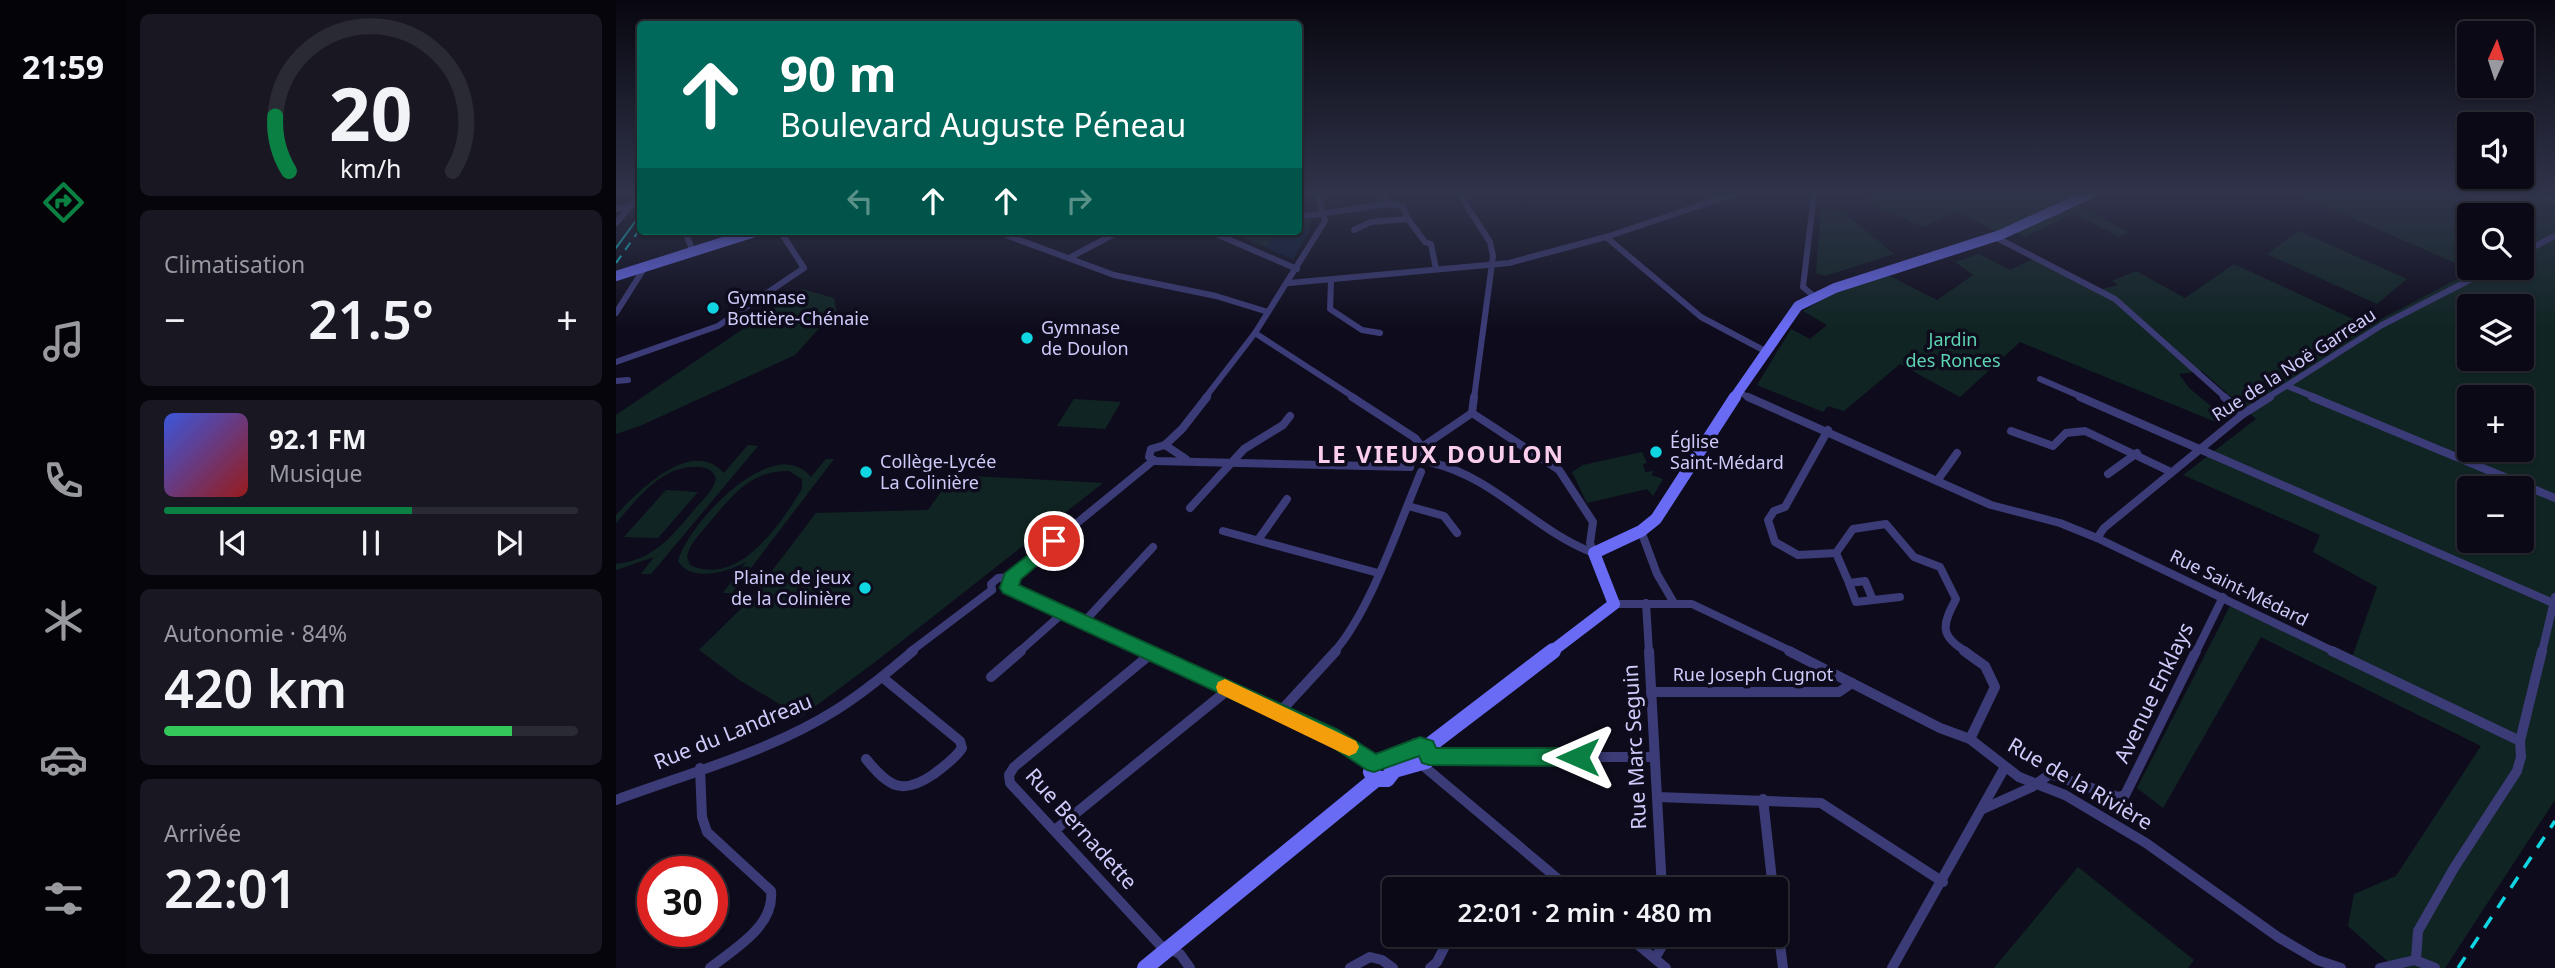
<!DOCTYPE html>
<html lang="fr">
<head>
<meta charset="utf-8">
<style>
  :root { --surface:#0a0915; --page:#181722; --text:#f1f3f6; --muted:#999aa0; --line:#2a2a34; --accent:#0b8043 }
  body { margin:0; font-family:"Noto Sans",sans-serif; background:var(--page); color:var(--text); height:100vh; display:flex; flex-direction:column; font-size:26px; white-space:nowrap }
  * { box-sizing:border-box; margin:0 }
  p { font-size:23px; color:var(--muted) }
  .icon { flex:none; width:38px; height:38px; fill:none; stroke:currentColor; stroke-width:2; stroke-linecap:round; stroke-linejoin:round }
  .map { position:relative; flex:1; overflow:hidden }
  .drawer { display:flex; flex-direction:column; gap:14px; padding:14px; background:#06050c; width:490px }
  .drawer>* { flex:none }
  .top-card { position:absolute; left:21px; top:21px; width:665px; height:214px; border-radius:7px; box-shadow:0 2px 5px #0004,0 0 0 2px var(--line); background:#00695c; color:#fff; overflow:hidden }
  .needle { width:46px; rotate:3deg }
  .controls { position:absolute; left:1841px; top:21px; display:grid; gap:14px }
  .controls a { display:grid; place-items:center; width:77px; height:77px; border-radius:7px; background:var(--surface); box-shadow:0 2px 5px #0004,0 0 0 2px var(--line); font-size:35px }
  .speed { position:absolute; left:21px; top:856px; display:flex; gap:14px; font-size:35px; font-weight:700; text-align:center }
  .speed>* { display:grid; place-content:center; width:91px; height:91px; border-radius:50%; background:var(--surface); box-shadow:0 2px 5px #0004,0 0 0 2px var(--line); line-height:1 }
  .speed .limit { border:10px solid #d22; background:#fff; color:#111 }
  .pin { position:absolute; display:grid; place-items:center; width:60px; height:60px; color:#fff; margin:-30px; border:4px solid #fff; border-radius:50%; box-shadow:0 2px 7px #0007 }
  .me { position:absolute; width:77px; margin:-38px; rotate:270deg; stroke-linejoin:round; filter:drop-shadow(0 0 5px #0008) }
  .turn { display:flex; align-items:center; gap:24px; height:147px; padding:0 28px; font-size:32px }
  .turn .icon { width:91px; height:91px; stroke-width:2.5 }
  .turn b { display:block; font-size:49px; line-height:60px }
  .lanes { display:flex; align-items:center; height:66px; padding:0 28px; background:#0003; justify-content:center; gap:35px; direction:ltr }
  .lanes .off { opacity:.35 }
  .big { font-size:52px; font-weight:600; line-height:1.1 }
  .drawer .card { flex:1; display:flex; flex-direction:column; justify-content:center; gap:10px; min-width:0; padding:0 24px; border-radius:10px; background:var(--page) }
  .drawer .dial { align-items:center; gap:0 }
  .dial svg { height:182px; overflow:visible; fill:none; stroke:var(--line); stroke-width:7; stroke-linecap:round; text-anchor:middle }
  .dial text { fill:var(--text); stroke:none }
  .song { display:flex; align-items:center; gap:21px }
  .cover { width:84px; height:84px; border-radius:10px; background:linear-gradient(135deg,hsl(230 70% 55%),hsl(0 70% 35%)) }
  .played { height:7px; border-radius:4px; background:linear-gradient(90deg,var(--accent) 60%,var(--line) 60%) }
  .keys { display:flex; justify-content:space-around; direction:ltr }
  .heat { display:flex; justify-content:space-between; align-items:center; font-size:38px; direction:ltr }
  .charge { height:10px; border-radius:5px; background:linear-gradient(90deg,#34c759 84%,var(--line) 0) }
  .trip { position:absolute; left:766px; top:877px; width:406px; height:70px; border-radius:7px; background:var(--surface); box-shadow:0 2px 5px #0004,0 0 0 2px var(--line); font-weight:600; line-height:70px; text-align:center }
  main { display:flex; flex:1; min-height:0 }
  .menu { display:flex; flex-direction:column; width:126px; justify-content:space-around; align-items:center; background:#040408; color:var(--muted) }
  .menu .icon { width:49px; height:49px }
  .menu .on { color:var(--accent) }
  .menu b { font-size:32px; color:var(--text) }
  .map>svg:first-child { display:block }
</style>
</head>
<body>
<main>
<nav class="menu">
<b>21:59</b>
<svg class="icon on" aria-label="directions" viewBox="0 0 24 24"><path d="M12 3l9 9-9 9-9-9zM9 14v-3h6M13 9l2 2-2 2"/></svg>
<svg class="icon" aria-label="music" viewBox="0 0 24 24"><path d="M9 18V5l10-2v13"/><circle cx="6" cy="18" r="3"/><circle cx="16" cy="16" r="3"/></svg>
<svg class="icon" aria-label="phone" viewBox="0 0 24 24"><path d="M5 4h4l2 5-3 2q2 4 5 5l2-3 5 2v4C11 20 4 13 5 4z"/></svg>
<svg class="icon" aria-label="climate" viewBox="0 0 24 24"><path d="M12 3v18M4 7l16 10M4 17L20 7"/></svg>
<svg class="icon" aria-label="car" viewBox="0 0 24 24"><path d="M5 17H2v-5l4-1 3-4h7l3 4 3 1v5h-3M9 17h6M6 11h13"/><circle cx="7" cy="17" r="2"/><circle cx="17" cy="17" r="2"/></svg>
<svg class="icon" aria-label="filters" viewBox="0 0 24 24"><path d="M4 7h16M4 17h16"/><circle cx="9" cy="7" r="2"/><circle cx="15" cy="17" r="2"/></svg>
</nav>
<section class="drawer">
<div class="card dial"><svg viewBox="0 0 100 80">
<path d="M14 69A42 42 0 1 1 86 69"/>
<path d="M14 69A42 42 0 0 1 8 45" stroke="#0b8043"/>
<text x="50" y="56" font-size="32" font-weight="700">20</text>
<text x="50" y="72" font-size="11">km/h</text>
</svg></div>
<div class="card"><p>Climatisation</p>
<div class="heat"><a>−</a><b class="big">21.5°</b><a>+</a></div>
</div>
<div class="card">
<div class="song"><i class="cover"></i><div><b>92.1 FM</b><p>Musique</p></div></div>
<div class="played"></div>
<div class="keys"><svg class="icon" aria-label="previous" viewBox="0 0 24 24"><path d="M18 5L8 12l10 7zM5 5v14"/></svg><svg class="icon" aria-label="pause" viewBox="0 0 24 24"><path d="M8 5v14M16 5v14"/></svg><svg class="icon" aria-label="next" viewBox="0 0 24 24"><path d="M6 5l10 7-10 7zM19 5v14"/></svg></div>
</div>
<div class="card"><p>Autonomie · 84%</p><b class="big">420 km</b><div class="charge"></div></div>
<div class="card"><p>Arrivée</p><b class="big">22:01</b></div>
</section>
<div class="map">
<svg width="1939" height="968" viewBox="0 0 1939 968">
  <rect width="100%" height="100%" fill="#0e0c1c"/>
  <g fill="#102523" fill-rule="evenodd">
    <polygon points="1264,194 1447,194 1454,197 1381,232 1341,211 1307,227 1255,204 1258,202 1252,199"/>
    <path d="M1681,194H1939V800L1829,968H1779L1732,926L1738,894L1780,876L1865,746L1645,637L1547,808L1521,788L1614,606L1734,663L1761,587L1697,552L1704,535L1567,475L1640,419L1586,371L1563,374L1573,388L1607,416L1600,422L1404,342L1344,397L1284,364L1228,411L1212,406L1207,412L1141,385L1175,329L1194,339L1211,325L1187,311L1214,295L1272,275L1321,300L1357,275L1339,262L1363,254L1394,270L1417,259L1482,290L1502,285L1496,281L1520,271L1569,298L1618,264L1752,326L1851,274L1848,267ZM1853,215H1906V268H1853ZM1853,306H1906V359H1853ZM1853,397H1906V450H1853ZM1853,488H1906V541H1853Z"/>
    <polygon points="1460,204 1513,232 1502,237 1458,213 1409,237 1400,233"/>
    <polygon points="1205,209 1226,211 1278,254 1209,276 1200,273"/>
    <polygon points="697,219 677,259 612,231 682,231 683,220"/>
    <polygon points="1683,231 1791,279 1761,304 1651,254"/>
    <polygon points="186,289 218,298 221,315 207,324 179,355 26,425 0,434 0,415"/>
    <polygon points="458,399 505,402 489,429 441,426"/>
    <path d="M132,445L142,446L35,574H25L38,557L0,570V564C38,560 55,537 78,510C86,501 97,491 100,479C98,471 93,468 84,467C47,463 22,498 0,523V515C22,492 75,436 108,473Z"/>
    <polygon points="1026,452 1031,463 1027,464 1029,472 1038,471 1035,475 1047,479 1037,496 1031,489 971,503 956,472 967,465"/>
    <path d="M210,459H218L116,593H107L130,562C111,572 76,583 62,561C72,524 157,431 195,477ZM173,471L186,479V489C165,523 123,588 74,565L71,557C73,544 84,534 92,524C115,497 134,470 173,471Z"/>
    <polygon points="337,475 487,483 263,659 185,717 125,681 83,650 133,601 200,513 312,510"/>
    <polygon points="50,490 82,492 42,538 8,537"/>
    <polygon points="1462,867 1578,960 1572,968 1378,968"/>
  </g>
  <polygon fill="#0c1c35" points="683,227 695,228 677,259 650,248 660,231 682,231"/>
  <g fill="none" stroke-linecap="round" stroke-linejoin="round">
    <g stroke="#3b3b77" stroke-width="6">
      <polyline points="843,194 874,242 877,256 858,398"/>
      <polyline points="1198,194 1187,287 1199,297"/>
      <polyline points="1922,194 1939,200"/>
      <polyline points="772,204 786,206 792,219"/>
      <polyline points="0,209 15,206"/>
      <polyline points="682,217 772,204 769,194"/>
      <polyline points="0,223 24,195"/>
      <polyline points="738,230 755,222 792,219 809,242 815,244 820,269"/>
      <polyline points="69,231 77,252"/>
      <polyline points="379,231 498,275 600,296 652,312"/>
      <polyline points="593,231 681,269"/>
      <polyline points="990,237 1085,317 1149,351"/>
      <polyline points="1379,237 1499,299 1610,398"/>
      <polyline points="1906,253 1939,236"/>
      <polyline points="455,257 504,231"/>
      <polyline points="715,281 714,309 746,330 764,333"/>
      <polyline points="673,283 893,263 990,237 1118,194"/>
      <polyline points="0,313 29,267"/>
      <polyline points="639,333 739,398"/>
      <polyline points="0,362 102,326 188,268 164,231"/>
      <polyline points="1424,379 1468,398"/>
      <polyline points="0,381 12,380"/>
      <polyline points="1671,386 1701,398"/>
      <polyline points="1123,393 1136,398"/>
      <polyline points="589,398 639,333 709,221 702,194"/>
      <polyline points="1651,398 1766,325 1877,268"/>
    </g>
    <g stroke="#3b3b77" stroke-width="8">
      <polyline points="736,397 799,438 806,447 805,456"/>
      <polyline points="1132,397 1375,505 1444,523 1481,538 1719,652"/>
      <polyline points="1464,397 1937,603"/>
      <polyline points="1608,397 1627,414"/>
      <polyline points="1696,397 1939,498"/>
      <polyline points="856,413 858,397"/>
      <polyline points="856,413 943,470 977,522 974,543 978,553"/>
      <path d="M1212,430L1169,507L1158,511L1152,520L1159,542L1182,555L1220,553L1237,529L1270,524L1298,557L1324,567L1340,599C1326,625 1323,636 1351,652"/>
      <polyline points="1395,431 1437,446 1450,433 1469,431 1555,472"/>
      <polyline points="549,445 566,429 591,397"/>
      <polyline points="549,445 535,449 533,457 539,461 794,467"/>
      <polyline points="549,445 570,459"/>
      <polyline points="806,447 856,413"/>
      <path d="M817,463C879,478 919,531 978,553"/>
      <polyline points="794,467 795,461 803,456 812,457 817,463"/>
      <polyline points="1492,474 1521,453"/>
      <polyline points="1321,481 1341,453"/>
      <polyline points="792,506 828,516 841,533"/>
      <polyline points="574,508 628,449 667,425 674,416"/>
      <polyline points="607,531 762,573"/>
      <polyline points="1025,531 1041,574 1058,603"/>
      <polyline points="1481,538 1488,528 1627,414 1654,397"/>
      <polyline points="642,540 671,499"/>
      <polyline points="1220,553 1233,583"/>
      <polyline points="395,577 538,460"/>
      <polyline points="393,588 533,652"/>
      <polyline points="376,590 375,584 382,578 395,577"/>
      <polyline points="1257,600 1249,581 1233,583 1240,602 1284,597"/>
      <polyline points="1030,603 1033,652"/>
      <polyline points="998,604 1076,604 1177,652"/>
      <polyline points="468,622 537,547"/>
      <polyline points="294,652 376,590"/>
      <polyline points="403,652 447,613"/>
      <path d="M718,652C754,612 783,524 805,472"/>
      <polyline points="1580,652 1607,597"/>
      <polyline points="1926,652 1939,597"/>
    </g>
    <g stroke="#3b3b77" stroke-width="10">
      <polyline points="529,651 715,736 758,764"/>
      <polyline points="1033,651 1046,889"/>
      <polyline points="1173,651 1324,728 1354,739 1403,777 1449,795 1530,843 1662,937 1701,960 1725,968"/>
      <polyline points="1348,651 1369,666 1379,687 1354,739"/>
      <polyline points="1716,651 1904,741"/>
      <polyline points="536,653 398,767 393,775 394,783 544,945 564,954 574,968"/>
      <polyline points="375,677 405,651"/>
      <polyline points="1035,692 1223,692 1236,683"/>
      <polyline points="663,713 720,651"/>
      <polyline points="813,757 1038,757"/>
      <path d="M250,759C273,787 286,796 318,774C328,766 339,759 346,748L344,741L266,677"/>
      <polyline points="805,764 954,889"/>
      <path d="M84,768L86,817L91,832L155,891C159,926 118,949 94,968"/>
      <polyline points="1041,797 1205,803 1327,882"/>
      <polyline points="1147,799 1157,889"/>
      <path d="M0,800C73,773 153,752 220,710C247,693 272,672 297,651"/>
      <polyline points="1367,809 1416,787 1434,774 1502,797 1509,795 1580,651"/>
      <polyline points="439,830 613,689"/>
      <polyline points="1160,912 1167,968"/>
      <polyline points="1009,934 1050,968"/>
      <polyline points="1039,958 1049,941 1048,934"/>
      <polyline points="1800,959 1802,931 1838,868 1901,771 1905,757 1904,741 1926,651"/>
      <polyline points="734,968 754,957 766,960 777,968"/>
      <polyline points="814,968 821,962 830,944"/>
      <polyline points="1276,968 1389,767"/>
      <polyline points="1764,968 1799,960 1819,968"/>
    </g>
    <g stroke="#696bf4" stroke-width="10">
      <polyline points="0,276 142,231"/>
      <polyline points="1118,398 1182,306 1219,288 1384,235 1474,194"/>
    </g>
    <polyline stroke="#696bf4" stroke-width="12" points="935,652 998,604 978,553 1025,531 1040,519 1119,397"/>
    <g stroke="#696bf4" stroke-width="16">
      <polyline points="810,748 937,651"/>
      <polyline points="760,779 755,772 761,761 792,753 800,746 810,748"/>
      <polyline points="529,968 760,779 771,779 778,770 810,761 813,753 810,748"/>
    </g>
    <polyline stroke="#10d5e2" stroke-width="2" points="0,248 24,215"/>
    <polyline stroke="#10d5e2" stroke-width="2" stroke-dasharray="9 7" stroke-linecap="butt" points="0,263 24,229"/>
    <polyline stroke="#10d5e2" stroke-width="3.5" stroke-dasharray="13 11" stroke-linecap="butt" points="1842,968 1939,821"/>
  </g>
  <linearGradient id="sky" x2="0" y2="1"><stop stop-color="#08070f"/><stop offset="0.59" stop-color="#30344b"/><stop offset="1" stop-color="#30344b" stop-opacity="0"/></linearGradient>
  <rect width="1939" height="329" fill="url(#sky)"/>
  <polygon fill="#0b8043" stroke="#07532c" stroke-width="2" points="438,535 446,541 444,546 405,579 403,585 722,730 760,754 804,737 817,741 820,748 962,748 969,750 972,757 969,763 962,766 813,765 806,763 803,756 758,772 751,770 709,742 387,593 384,588 389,573"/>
  <polygon fill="#f59e0b" points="609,679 740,741 743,747 740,753 733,756 726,753 602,693 600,687 602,682"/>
  <g fill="#10d5e2" stroke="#0e0c1c" stroke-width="2.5">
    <circle cx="97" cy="308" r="7"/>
    <circle cx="411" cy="338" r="7"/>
    <circle cx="1040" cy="452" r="7"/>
    <circle cx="250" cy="472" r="7"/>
    <circle cx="249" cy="588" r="7"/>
  </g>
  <g text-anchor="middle" stroke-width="7" stroke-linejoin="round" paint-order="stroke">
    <g font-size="18" fill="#cecbfb" stroke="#0e0c1c" text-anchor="start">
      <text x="111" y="304">Gymnase<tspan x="111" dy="21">Bottière-Chénaie</tspan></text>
      <text x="425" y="334">Gymnase<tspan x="425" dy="21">de Doulon</tspan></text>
      <text x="1054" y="448">Église<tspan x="1054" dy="21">Saint-Médard</tspan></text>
      <text x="264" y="468">Collège-Lycée<tspan x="264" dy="21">La Colinière</tspan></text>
      <text x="235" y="584" text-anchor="end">Plaine de jeux<tspan x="235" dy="21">de la Colinière</tspan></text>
    </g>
    <g font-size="18" fill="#5dd5b2" stroke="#0e0c1c">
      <text x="1337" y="346">Jardin<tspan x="1337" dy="21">des Ronces</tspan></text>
    </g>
    <g font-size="18" fill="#cecbfb" stroke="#0e0c1c">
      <text transform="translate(1678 365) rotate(-33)" y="6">Rue de la Noë Garreau</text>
      <text transform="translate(1623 588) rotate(26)" y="6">Rue Saint-Médard</text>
      <text x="1137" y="681">Rue Joseph Cugnot</text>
    </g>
    <g font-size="21" fill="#cecbfb" stroke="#0e0c1c">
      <text transform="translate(1538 693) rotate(-64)" y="7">Avenue Enklays</text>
      <text transform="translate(117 732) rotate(-22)" y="7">Rue du Landreau</text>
      <text transform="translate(1019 747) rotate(-93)" y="7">Rue Marc Seguin</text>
      <text transform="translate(1464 784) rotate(30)" y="7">Rue de la Rivière</text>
      <text transform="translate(465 829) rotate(48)" y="7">Rue Bernadette</text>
    </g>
    <g font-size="24" font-weight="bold" letter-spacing="2" fill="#fbcdec" stroke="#0e0c1c">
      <text x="825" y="463">LE VIEUX DOULON</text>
    </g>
  </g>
</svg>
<div class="controls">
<a><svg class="needle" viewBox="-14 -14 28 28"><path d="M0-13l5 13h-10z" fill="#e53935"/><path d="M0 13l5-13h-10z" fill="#999aa0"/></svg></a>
<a><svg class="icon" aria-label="sound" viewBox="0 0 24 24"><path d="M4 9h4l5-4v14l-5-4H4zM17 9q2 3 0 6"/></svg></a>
<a><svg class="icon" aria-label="search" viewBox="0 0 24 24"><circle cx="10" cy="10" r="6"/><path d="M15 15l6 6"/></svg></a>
<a><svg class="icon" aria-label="layers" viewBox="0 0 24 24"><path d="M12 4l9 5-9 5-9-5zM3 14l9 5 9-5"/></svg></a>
<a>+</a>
<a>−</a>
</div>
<div class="speed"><div class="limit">30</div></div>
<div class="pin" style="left:438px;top:541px;background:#d93025"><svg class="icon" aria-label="arrive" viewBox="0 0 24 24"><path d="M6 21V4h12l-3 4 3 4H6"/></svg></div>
<svg class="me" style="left:962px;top:757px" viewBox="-20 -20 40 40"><path d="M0-17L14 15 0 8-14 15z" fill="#0b8043" stroke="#fff" stroke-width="4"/></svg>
<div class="trip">22:01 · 2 min · 480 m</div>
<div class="top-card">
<div class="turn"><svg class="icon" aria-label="ahead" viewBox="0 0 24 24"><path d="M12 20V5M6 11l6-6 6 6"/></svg><div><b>90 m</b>Boulevard Auguste Péneau</div></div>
<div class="lanes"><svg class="icon off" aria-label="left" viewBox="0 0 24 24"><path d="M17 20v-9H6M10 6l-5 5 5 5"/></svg><svg class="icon" aria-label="ahead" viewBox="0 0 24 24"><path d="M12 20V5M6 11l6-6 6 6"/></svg><svg class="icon" aria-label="ahead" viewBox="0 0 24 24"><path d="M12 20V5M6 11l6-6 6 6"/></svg><svg class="icon off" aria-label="right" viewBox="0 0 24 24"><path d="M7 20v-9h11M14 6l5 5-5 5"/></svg></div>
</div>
</div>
</main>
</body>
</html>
